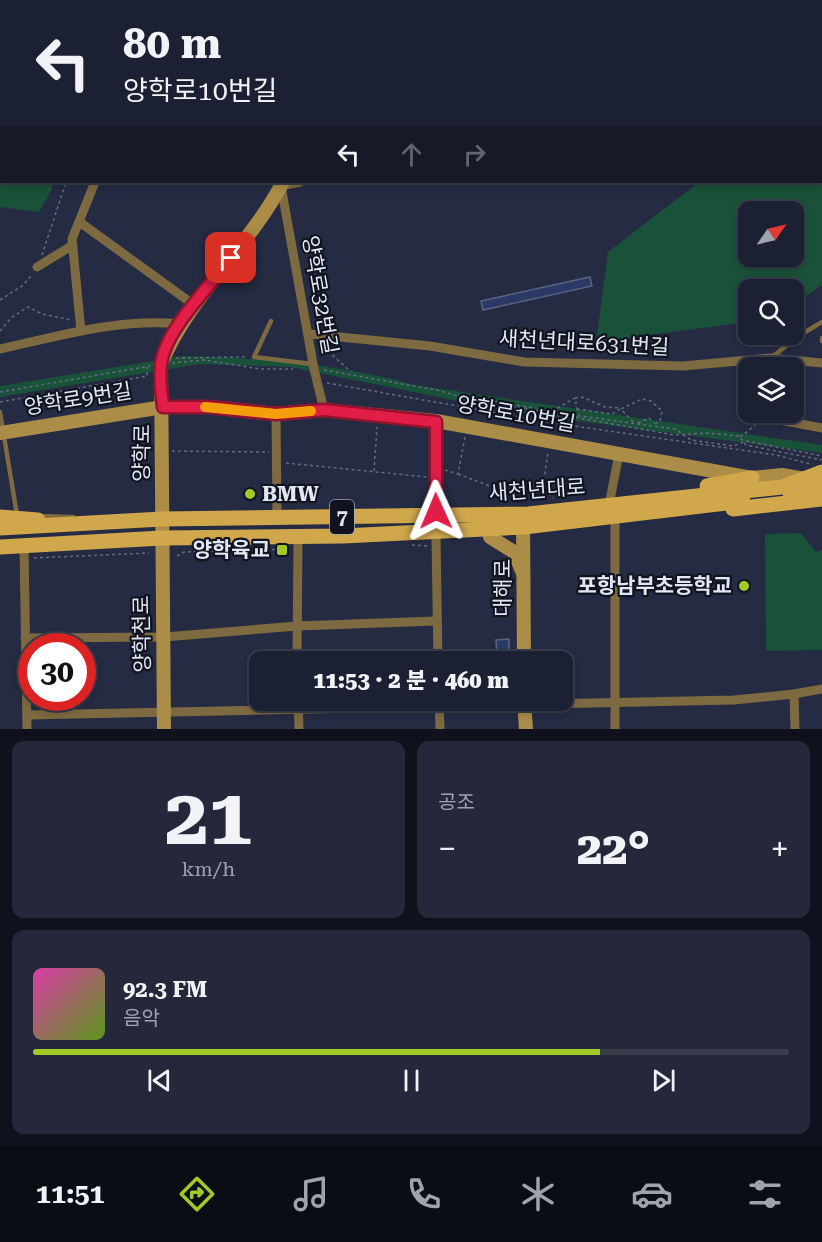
<!DOCTYPE html>
<html lang="ko">
<head>
<meta charset="utf-8">
<style>
  :root { --surface:#1b2032; --page:#24283a; --text:#f1f3f6; --muted:#a0a3ac; --line:#393e4d; --accent:#a3c926 }
  body { margin:0; font-family:"Roboto Serif","Noto Sans KR",serif; background:var(--page); color:var(--text); height:100vh; display:flex; flex-direction:column; font-size:22px; white-space:nowrap }
  * { box-sizing:border-box; margin:0 }
  p { font-size:20px; color:var(--muted) }
  .icon { flex:none; width:33px; height:33px; fill:none; stroke:currentColor; stroke-width:2; stroke-linecap:round; stroke-linejoin:round }
  .map { position:relative; height:729px; overflow:hidden }
  .details { display:flex; flex-direction:column; gap:12px; padding:12px; background:#0f121c; flex:1 }
  .details>* { flex:none }
  .top-card { position:absolute; left:0px; top:0px; width:822px; height:183px; box-shadow:0 3px 9px #0003,0 0 0 2px var(--line); background:#1b2032; color:var(--text); overflow:hidden }
  .needle { width:39px; rotate:56deg }
  .controls { position:absolute; left:738px; top:201px; display:grid; gap:12px }
  .controls a { display:grid; place-items:center; width:66px; height:66px; border-radius:12px; background:var(--surface); box-shadow:0 3px 9px #0003,0 0 0 2px var(--line); font-size:30px }
  .speed { position:absolute; left:18px; top:633px; display:flex; gap:12px; font-size:30px; font-weight:700; text-align:center }
  .speed>* { display:grid; place-content:center; width:78px; height:78px; border-radius:50%; background:var(--surface); box-shadow:0 3px 9px #0003,0 0 0 2px var(--line); line-height:1 }
  .speed .limit { border:9px solid #d22; background:#fff; color:#111 }
  .pin { position:absolute; display:grid; place-items:center; width:51px; height:51px; color:#fff; margin:-26px; border-radius:12px; box-shadow:0 3px 9px #0006 }
  .me { position:absolute; width:66px; margin:-33px; rotate:359deg; stroke-linejoin:round; filter:drop-shadow(0 0 4px #0008) }
  .turn { display:flex; align-items:center; gap:21px; height:126px; padding:0 24px; font-size:27px }
  .turn .icon { width:78px; height:78px; stroke-width:2.5 }
  .turn b { display:block; font-size:42px; line-height:51px }
  .lanes { display:flex; align-items:center; height:57px; padding:0 24px; background:#0003; justify-content:center; gap:30px; direction:ltr }
  .lanes .off { opacity:.35 }
  .big { font-size:45px; font-weight:800; line-height:1.1 }
  .details .card { flex:1; display:flex; flex-direction:column; justify-content:center; gap:9px; min-width:0; padding:0 21px; border-radius:12px; background:var(--page) }
  .details .dial { align-items:center; gap:0 }
  .dial b { font-size:78px; line-height:1 }
  .song { display:flex; align-items:center; gap:18px }
  .cover { width:72px; height:72px; border-radius:9px; background:linear-gradient(135deg,hsl(320 70% 55%),hsl(90 70% 35%)) }
  .played { height:6px; border-radius:3px; background:linear-gradient(90deg,var(--accent) 75%,var(--line) 75%) }
  .keys { display:flex; justify-content:space-around; direction:ltr }
  .heat { display:flex; justify-content:space-between; align-items:center; font-size:33px; direction:ltr }
  .details .tiles { flex:1; display:grid; gap:12px; grid-template-columns:1fr 1fr }
  .card:last-child { grid-column:span 2 }
  .trip { position:absolute; left:249px; top:651px; width:324px; height:60px; border-radius:12px; background:var(--surface); box-shadow:0 3px 9px #0003,0 0 0 2px var(--line); font-weight:800; line-height:60px; text-align:center }
  .menu { display:flex; height:96px; justify-content:space-around; align-items:center; background:#0b0d14; color:var(--muted) }
  .menu .icon { width:42px; height:42px }
  .menu .selected { color:var(--accent) }
  .menu b { font-size:27px; color:var(--text) }
  .map>svg:first-child { display:block }
</style>
</head>
<body>
<div class="map">
<svg width="822" height="729" viewBox="0 0 822 729">
  <rect width="100%" height="100%" fill="#242b42"/>
  <g fill="#1a5139" fill-rule="evenodd">
    <polygon points="0,55 2,182 53,182 52,189 39,212 0,207"/>
    <path d="M822,89V285L794,304V290H748V322L596,342L608,252L699,182H820ZM748,212H794V256H748Z"/>
    <path d="M183,356C261,358 339,364 415,385L822,445V453L518,413L290,367L200,364L0,397V386Z"/>
    <polygon points="801,533 816,552 822,550 822,650 766,651 765,534"/>
  </g>
  <g fill="#2c3866" stroke="#5b647f" stroke-width="1.5">
    <polygon points="590,277 592,286 483,310 481,301"/>
    <polygon points="509,639 509,660 497,660 496,640"/>
  </g>
  <g fill="none" stroke-linecap="round" stroke-linejoin="round">
    <g stroke="#656b80" stroke-width="1.5" stroke-dasharray="3 3" stroke-linecap="butt">
      <polyline points="103,0 107,2"/>
      <polyline points="30,2 30,0"/>
      <polyline points="117,2 118,0"/>
      <polyline points="42,255 66,182"/>
      <polyline points="0,300 22,286 32,275"/>
      <polyline points="0,331 11,318 28,307 42,314 71,320"/>
      <polyline points="319,343 351,372"/>
      <polyline points="176,358 246,357"/>
      <polyline points="172,363 205,360 260,369 293,369"/>
      <polyline points="324,370 436,390 485,403 675,429 691,440 733,446 747,441 822,456"/>
      <polyline points="327,383 560,424 776,455 810,464"/>
      <polyline points="0,392 150,366"/>
      <polyline points="458,395 533,408"/>
      <polyline points="575,398 582,397 605,407 620,408"/>
      <polyline points="0,402 147,376 147,367"/>
      <polyline points="577,409 612,414 620,409"/>
      <polyline points="552,411 575,398 578,414"/>
      <polyline points="546,412 674,435 707,433 739,436 746,445 822,460"/>
      <polyline points="633,422 621,409 642,399 651,401 662,411 660,421 655,424"/>
      <polyline points="638,423 649,418 654,423"/>
      <polyline points="740,437 757,424"/>
      <polyline points="172,451 269,452"/>
      <polyline points="286,463 427,477"/>
      <polyline points="445,470 458,474 465,437"/>
      <polyline points="374,471 377,427"/>
      <polyline points="458,474 490,486 543,489 548,451"/>
      <polyline points="543,490 553,498"/>
      <polyline points="412,545 429,546"/>
      <polyline points="177,556 184,552 289,549"/>
      <polyline points="34,558 149,553"/>
    </g>
    <g stroke="#7e6a41" stroke-width="4.5">
      <polyline points="271,321 254,357 312,364"/>
      <polyline points="822,338 822,341"/>
      <polyline points="771,358 797,337 822,322"/>
      <polyline points="0,412 17,515"/>
      <polyline points="39,516 73,517"/>
    </g>
    <g stroke="#7e6a41" stroke-width="9">
      <polyline points="143,2 143,0"/>
      <polyline points="0,48 2,48"/>
      <polyline points="820,55 822,54"/>
      <polyline points="300,182 281,186 314,369 324,410"/>
      <polyline points="81,223 194,305"/>
      <polyline points="37,267 73,245"/>
      <polyline points="81,331 72,239 95,182"/>
      <polyline points="310,334 430,346 524,362 683,366 771,358 822,363"/>
      <path d="M0,349C60,336 118,318 180,324"/>
      <polyline points="765,412 764,417 822,428"/>
      <polyline points="276,414 277,518"/>
      <polyline points="610,500 619,454"/>
      <polyline points="436,515 436,421"/>
      <polyline points="615,524 615,729"/>
      <polyline points="436,538 438,662"/>
      <polyline points="24,547 27,729"/>
      <polyline points="25,638 164,637 297,626 436,621"/>
      <polyline points="297,662 298,537"/>
      <polyline points="794,694 795,729"/>
      <polyline points="298,700 299,729"/>
      <polyline points="439,700 440,729"/>
      <polyline points="27,715 734,700 794,694 822,689"/>
    </g>
    <g stroke="#ac8d48" stroke-width="14">
      <polyline points="318,2 318,0"/>
      <polyline points="0,433 163,407 209,407 276,414 324,410 436,421 752,478 782,475 805,479"/>
      <polyline points="523,517 524,662"/>
      <polyline points="490,537 514,552 522,571"/>
      <polyline points="524,700 526,729"/>
      <path d="M164,729L161,364C189,296 249,247 283,182"/>
    </g>
    <g stroke="#d0a74b" stroke-width="15">
      <polyline points="707,486 752,478"/>
      <polyline points="790,493 822,484"/>
      <polyline points="733,509 822,499"/>
      <polyline points="0,517 38,520"/>
      <polyline points="0,528 162,519 528,514 782,487 822,472"/>
      <polyline points="0,547 162,538 343,536 524,527 743,501"/>
    </g>
  </g>
  <g fill="none" stroke-linecap="round" stroke-linejoin="round">
    <g stroke="#92132f" stroke-width="15">
      <path id="route" d="M231,258C210,287 165,329 161,365C159,379 162,394 163,407H209L276,414L324,410L436,422V511"/>
    </g>
    <use href="#route" stroke="#e11d48" stroke-width="10"/>
    <polyline stroke="#f59e0b" stroke-width="10" points="205,407 276,414 311,411"/>
  </g>
  <g fill="#a3c926" stroke="#11141f" stroke-width="2">
    <circle cx="250" cy="494" r="6"/>
    <rect x="276" y="544" width="12" height="12" rx="3"/>
    <circle cx="744" cy="586" r="6"/>
  </g>
  <g text-anchor="middle" stroke-width="4.5" stroke-linejoin="round" paint-order="stroke">
    <rect fill="#11141f" stroke="#a3a8b6" stroke-width="1.5" x="330" y="500" width="24" height="34" rx="4.5"/>
    <g font-size="20" font-weight="bold" fill="#e2e7f7">
      <text x="342" y="524">7</text>
    </g>
    <g font-size="21" fill="#e2e7f7" stroke="#11141f">
      <text transform="translate(320 295) rotate(80)" y="7">양학로32번길</text>
      <text transform="translate(584 343) rotate(3)" y="7">새천년대로631번길</text>
      <text transform="translate(78 399) rotate(-9)" y="7">양학로9번길</text>
      <text transform="translate(516 414) rotate(10)" y="7">양학로10번길</text>
      <text transform="translate(142 453) rotate(-89)" y="7">양학로</text>
      <text transform="translate(537 490) rotate(-4)" y="7">새천년대로</text>
      <text transform="translate(503 588) rotate(-90)" y="7">대해로</text>
      <text transform="translate(142 634) rotate(-91)" y="7">양학천로</text>
    </g>
    <g font-size="21" font-weight="bold" fill="#e2e7f7" stroke="#11141f" text-anchor="end">
      <text x="262" y="501" text-anchor="start">BMW</text>
      <text x="270" y="557">양학육교</text>
      <text x="732" y="593">포항남부초등학교</text>
    </g>
  </g>
</svg>
<div class="controls">
<a><svg class="needle" viewBox="-14 -14 28 28"><path d="M0-13l5 13h-10z" fill="#e53935"/><path d="M0 13l5-13h-10z" fill="#a0a3ac"/></svg></a>
<a><svg class="icon" aria-label="search" viewBox="0 0 24 24"><circle cx="10" cy="10" r="6"/><path d="M15 15l6 6"/></svg></a>
<a><svg class="icon" aria-label="layers" viewBox="0 0 24 24"><path d="M12 4l9 5-9 5-9-5zM3 14l9 5 9-5"/></svg></a>
</div>
<div class="speed"><div class="limit">30</div></div>
<div class="pin" style="left:231px;top:258px;background:#d93025"><svg class="icon" aria-label="arrive" viewBox="0 0 24 24"><path d="M6 21V4h12l-3 4 3 4H6"/></svg></div>
<svg class="me" style="left:436px;top:511px" viewBox="-20 -20 40 40"><path d="M0-17L14 15 0 8-14 15z" fill="#e11d48" stroke="#fff" stroke-width="4"/></svg>
<div class="trip">11:53 · 2 분 · 460 m</div>
<div class="top-card">
<div class="turn"><svg class="icon" aria-label="left" viewBox="0 0 24 24"><path d="M17 20v-9H6M10 6l-5 5 5 5"/></svg><div><b>80 m</b>양학로10번길</div></div>
<div class="lanes"><svg class="icon" aria-label="left" viewBox="0 0 24 24"><path d="M17 20v-9H6M10 6l-5 5 5 5"/></svg><svg class="icon off" aria-label="ahead" viewBox="0 0 24 24"><path d="M12 20V5M6 11l6-6 6 6"/></svg><svg class="icon off" aria-label="right" viewBox="0 0 24 24"><path d="M7 20v-9h11M14 6l5 5-5 5"/></svg></div>
</div>
</div>
<section class="details">
<div class="tiles">
<div class="card dial"><b>21</b><p>km/h</p></div>
<div class="card"><p>공조</p>
<div class="heat"><a>−</a><b class="big">22°</b><a>+</a></div>
</div>
<div class="card">
<div class="song"><i class="cover"></i><div><b>92.3 FM</b><p>음악</p></div></div>
<div class="played"></div>
<div class="keys"><svg class="icon" aria-label="previous" viewBox="0 0 24 24"><path d="M18 5L8 12l10 7zM5 5v14"/></svg><svg class="icon" aria-label="pause" viewBox="0 0 24 24"><path d="M8 5v14M16 5v14"/></svg><svg class="icon" aria-label="next" viewBox="0 0 24 24"><path d="M6 5l10 7-10 7zM19 5v14"/></svg></div>
</div>
</div>
</section>
<nav class="menu">
<b>11:51</b>
<svg class="icon selected" aria-label="directions" viewBox="0 0 24 24"><path d="M12 3l9 9-9 9-9-9zM9 14v-3h6M13 9l2 2-2 2"/></svg>
<svg class="icon" aria-label="music" viewBox="0 0 24 24"><path d="M9 18V5l10-2v13"/><circle cx="6" cy="18" r="3"/><circle cx="16" cy="16" r="3"/></svg>
<svg class="icon" aria-label="phone" viewBox="0 0 24 24"><path d="M5 4h4l2 5-3 2q2 4 5 5l2-3 5 2v4C11 20 4 13 5 4z"/></svg>
<svg class="icon" aria-label="climate" viewBox="0 0 24 24"><path d="M12 3v18M4 7l16 10M4 17L20 7"/></svg>
<svg class="icon" aria-label="car" viewBox="0 0 24 24"><path d="M5 17H2v-5l4-1 3-4h7l3 4 3 1v5h-3M9 17h6M6 11h13"/><circle cx="7" cy="17" r="2"/><circle cx="17" cy="17" r="2"/></svg>
<svg class="icon" aria-label="filters" viewBox="0 0 24 24"><path d="M4 7h16M4 17h16"/><circle cx="9" cy="7" r="2"/><circle cx="15" cy="17" r="2"/></svg>
</nav>
</body>
</html>
